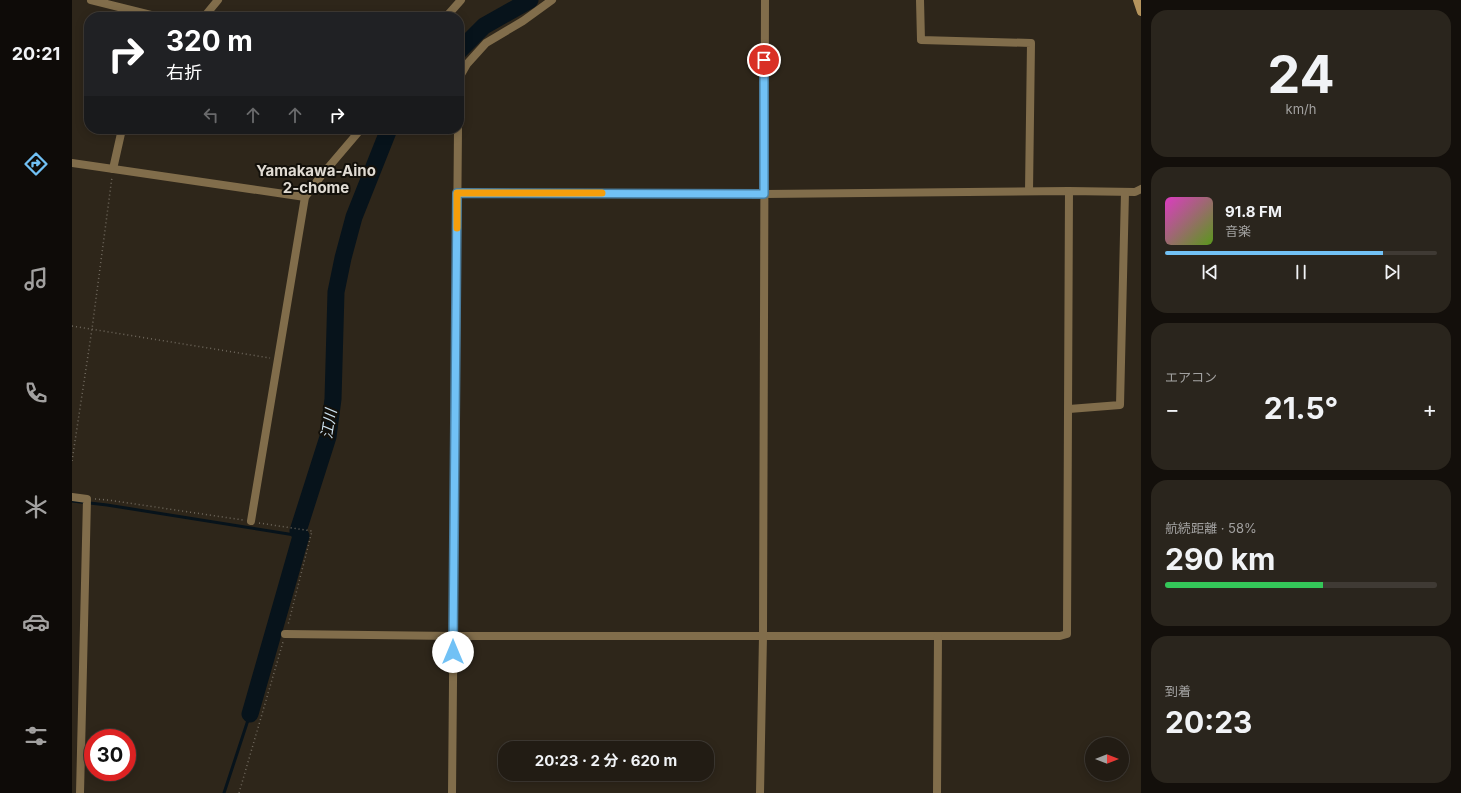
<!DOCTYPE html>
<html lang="ja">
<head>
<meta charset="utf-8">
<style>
  :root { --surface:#221c14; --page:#2a251d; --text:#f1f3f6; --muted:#a2a1a0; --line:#3f3a34; --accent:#71c1f5 }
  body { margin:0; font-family:Inter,"Noto Sans JP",sans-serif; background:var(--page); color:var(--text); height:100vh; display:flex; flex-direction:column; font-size:15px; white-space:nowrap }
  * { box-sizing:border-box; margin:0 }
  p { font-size:13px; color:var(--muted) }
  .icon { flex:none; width:22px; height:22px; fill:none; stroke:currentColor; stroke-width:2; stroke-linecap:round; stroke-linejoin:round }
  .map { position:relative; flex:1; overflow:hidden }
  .side { display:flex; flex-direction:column; gap:10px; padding:10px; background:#130f0b; width:320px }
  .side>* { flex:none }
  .hud { position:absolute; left:12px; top:12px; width:380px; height:122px; border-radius:16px; box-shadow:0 2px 10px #0003,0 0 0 1px var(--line); background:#202124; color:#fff; overflow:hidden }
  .needle { width:26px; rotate:90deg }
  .controls { position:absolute; left:1013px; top:737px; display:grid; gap:8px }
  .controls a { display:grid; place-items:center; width:44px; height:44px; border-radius:50%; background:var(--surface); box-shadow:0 2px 10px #0003,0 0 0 1px var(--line); font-size:20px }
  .speed { position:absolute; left:12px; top:729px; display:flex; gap:8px; font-size:20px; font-weight:700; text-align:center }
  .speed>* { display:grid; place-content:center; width:52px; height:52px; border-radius:50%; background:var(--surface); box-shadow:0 2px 10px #0003,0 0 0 1px var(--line); line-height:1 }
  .speed .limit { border:6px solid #d22; background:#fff; color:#111 }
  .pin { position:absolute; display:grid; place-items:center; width:34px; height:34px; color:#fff; margin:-17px; border:2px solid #fff; border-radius:50%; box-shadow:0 1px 4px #0007 }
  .me { position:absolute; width:44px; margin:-22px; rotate:0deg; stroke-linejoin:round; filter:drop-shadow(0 0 3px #0008) }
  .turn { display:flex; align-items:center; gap:14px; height:84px; padding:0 16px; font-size:18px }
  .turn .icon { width:52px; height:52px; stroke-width:2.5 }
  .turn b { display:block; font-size:28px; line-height:34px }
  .lanes { display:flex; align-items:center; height:38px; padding:0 16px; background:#0003; justify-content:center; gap:20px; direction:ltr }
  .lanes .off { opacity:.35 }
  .big { font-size:30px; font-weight:700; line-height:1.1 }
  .side .tile { flex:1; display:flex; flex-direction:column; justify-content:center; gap:6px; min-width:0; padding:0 14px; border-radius:16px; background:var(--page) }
  .side .dial { align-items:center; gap:0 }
  .dial b { font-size:52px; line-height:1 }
  .song { display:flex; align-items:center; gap:12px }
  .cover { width:48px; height:48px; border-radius:6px; background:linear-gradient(135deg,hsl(310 70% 55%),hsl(90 70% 35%)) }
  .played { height:4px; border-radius:2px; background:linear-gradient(90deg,var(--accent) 80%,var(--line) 80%) }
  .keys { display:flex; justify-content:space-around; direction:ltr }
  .heat { display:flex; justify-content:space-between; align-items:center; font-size:22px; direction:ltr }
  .charge { height:6px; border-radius:3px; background:linear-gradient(90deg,#34c759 58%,var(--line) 0) }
  .trip { position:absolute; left:426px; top:741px; width:216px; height:40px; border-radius:16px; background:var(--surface); box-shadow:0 2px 10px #0003,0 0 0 1px var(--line); font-weight:700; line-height:40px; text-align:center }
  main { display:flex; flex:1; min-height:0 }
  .menu { display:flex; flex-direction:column; width:72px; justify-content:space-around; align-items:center; background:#0e0b08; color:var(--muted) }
  .menu .icon { width:28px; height:28px }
  .menu .current { color:var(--accent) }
  .menu b { font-size:18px; color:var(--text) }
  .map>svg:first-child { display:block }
</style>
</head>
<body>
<main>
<nav class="menu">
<b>20:21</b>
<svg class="icon current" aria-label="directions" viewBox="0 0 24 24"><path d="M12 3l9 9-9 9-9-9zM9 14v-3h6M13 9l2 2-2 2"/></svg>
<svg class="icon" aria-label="music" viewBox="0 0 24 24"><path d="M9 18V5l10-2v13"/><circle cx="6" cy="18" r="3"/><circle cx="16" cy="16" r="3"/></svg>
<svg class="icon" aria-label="phone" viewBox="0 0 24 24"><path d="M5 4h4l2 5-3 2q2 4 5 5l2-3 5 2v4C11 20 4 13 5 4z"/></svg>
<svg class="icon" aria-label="climate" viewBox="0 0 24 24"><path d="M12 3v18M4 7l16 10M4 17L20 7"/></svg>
<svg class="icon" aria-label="car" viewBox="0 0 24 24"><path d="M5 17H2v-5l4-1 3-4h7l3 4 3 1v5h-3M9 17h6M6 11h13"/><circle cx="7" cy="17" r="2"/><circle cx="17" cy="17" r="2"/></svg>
<svg class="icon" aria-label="filters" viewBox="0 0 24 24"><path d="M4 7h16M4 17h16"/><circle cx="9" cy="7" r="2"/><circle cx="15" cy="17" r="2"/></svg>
</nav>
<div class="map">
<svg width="1069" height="793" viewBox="0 0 1069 793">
  <rect width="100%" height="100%" fill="#2e261a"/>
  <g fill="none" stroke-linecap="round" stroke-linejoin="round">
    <g stroke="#07131b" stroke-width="3">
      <polyline points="0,501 35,505 229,536"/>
      <polyline points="152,793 178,714"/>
    </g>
    <g stroke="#07131b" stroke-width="17">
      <polyline points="387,51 412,26 458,0"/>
      <polyline points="178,714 229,536 226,531 256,437 261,399 264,292 271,258 282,217 317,129"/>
    </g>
    <g stroke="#716a5f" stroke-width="1.5" stroke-dasharray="1 3" stroke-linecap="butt">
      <polyline points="0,326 198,358"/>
      <polyline points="0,461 20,329 40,177"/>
      <polyline points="23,499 36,500 171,520"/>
      <polyline points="187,523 240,531 216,625"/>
      <polyline points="167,793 211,642"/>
    </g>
    <g stroke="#816d4b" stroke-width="8">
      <polyline points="19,0 87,17"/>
      <polyline points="848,0 849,40 959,43 957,191"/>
      <polyline points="132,17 146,0"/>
      <polyline points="374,17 389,0"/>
      <polyline points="387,95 387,78 395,64 414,43 451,21 480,0"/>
      <polyline points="0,163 233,197"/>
      <polyline points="41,169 50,129"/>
      <polyline points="385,193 693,194 997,191 1063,192 1069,189"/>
      <polyline points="997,409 1048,405 1053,192"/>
      <polyline points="0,497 15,499 8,793"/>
      <polyline points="179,521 233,197 249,176 289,129"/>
      <polyline points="213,634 381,636 988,636 995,634 997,191"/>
      <polyline points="380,793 386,129"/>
      <polyline points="688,793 691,636 693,0"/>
      <polyline points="865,793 866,636"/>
    </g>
    <polyline stroke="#b5945d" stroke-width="8" points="1065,0 1069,12"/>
  </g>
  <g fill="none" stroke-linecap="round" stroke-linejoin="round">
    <g stroke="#497d9f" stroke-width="10">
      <polyline id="route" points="381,652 385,193 692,194 692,60"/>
    </g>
    <use href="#route" stroke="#71c1f5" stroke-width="7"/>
    <polyline stroke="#f59e0b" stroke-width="7" points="385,228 385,193 530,193"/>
  </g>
  <g text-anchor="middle" stroke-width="4" stroke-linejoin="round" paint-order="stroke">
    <g font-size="15" font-weight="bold" fill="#e0dbd3" stroke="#13100a">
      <text x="244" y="176">Yamakawa-Aino<tspan x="244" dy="17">2-chome</tspan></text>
    </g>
    <g font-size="15" font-style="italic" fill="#cadfee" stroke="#13100a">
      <text transform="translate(257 424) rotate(-81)" y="5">江川</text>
    </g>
  </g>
</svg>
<div class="controls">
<a><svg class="needle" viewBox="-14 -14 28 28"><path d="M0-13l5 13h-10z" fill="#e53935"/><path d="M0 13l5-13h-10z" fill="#a2a1a0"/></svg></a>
</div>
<div class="speed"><div class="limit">30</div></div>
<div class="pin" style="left:692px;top:60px;background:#d93025"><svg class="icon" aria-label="arrive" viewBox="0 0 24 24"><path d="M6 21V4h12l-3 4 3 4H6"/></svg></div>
<svg class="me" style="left:381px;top:652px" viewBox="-20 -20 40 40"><circle r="19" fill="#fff"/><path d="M0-13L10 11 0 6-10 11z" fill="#71c1f5"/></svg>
<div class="trip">20:23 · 2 分 · 620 m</div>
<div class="hud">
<div class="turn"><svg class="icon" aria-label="right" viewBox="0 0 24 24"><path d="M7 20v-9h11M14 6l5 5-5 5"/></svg><div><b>320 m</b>右折</div></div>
<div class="lanes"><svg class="icon off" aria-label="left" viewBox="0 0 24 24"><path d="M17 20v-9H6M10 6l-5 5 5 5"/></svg><svg class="icon off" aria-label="ahead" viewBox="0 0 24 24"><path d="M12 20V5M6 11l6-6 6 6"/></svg><svg class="icon off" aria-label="ahead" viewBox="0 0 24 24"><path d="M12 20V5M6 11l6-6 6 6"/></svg><svg class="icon" aria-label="right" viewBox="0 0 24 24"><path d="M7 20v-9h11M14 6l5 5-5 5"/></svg></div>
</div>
</div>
<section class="side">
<div class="tile dial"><b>24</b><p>km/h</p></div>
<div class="tile">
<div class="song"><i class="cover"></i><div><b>91.8 FM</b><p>音楽</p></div></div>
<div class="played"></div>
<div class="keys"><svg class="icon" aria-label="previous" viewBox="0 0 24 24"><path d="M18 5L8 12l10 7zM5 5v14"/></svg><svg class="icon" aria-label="pause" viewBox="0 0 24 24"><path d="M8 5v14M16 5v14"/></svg><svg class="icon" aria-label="next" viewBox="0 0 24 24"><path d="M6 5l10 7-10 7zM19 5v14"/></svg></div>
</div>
<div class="tile"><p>エアコン</p>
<div class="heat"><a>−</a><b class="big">21.5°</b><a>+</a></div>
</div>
<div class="tile"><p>航続距離 · 58%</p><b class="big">290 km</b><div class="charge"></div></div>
<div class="tile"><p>到着</p><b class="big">20:23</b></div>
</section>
</main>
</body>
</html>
